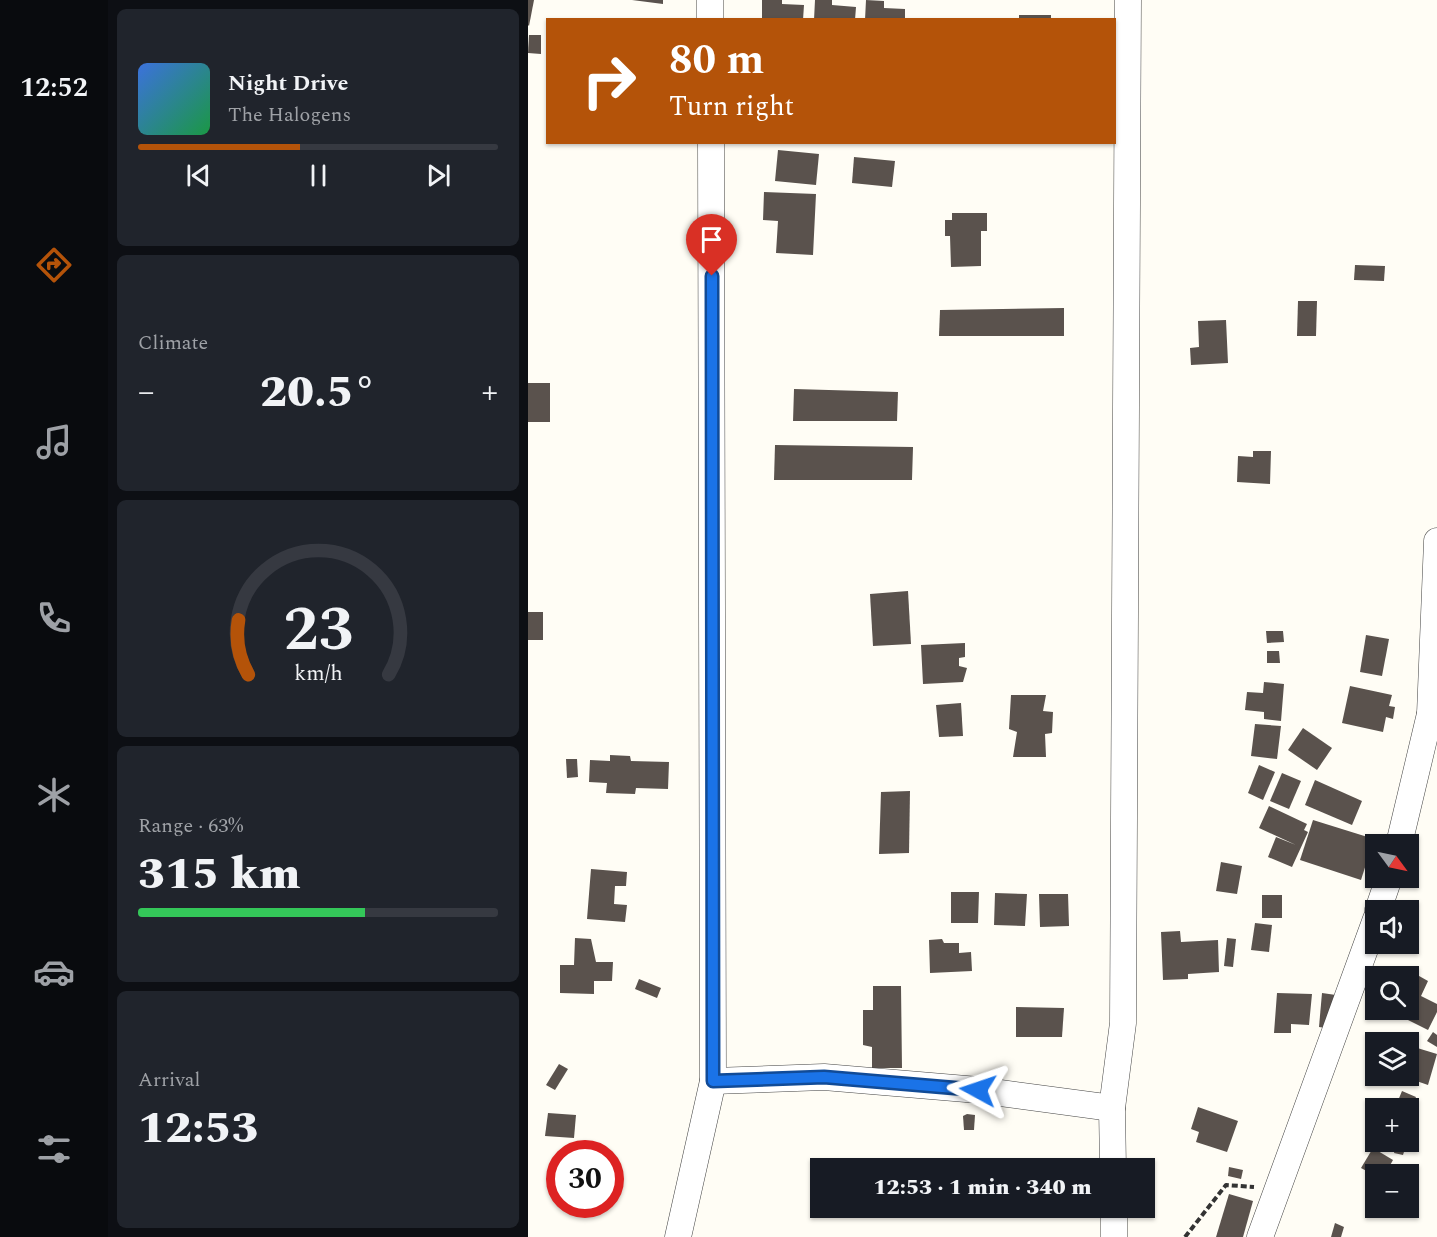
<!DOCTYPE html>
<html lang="en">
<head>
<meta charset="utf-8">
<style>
  :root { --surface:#171b24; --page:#20242c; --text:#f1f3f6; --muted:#9ea1a6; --line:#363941; --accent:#b45309 }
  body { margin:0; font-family:Spectral,serif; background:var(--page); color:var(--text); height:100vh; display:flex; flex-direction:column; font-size:22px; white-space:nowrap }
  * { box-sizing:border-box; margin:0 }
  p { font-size:20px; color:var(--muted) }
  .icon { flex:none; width:33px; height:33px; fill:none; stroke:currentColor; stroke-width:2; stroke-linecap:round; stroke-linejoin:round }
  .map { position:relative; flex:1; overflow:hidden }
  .sheet { display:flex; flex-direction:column; gap:9px; padding:9px; background:#0d0f14; width:420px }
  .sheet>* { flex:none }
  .guide { position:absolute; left:18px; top:18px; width:570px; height:126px; border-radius:0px; box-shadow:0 2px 4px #0004; background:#b45309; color:#fff; overflow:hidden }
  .needle { width:39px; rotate:123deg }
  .tools { position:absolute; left:837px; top:834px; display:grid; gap:12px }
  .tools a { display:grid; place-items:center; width:54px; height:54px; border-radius:0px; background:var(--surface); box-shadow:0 2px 4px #0004; font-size:30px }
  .speed { position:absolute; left:18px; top:1140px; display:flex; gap:12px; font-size:30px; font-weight:700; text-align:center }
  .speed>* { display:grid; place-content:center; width:78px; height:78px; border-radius:50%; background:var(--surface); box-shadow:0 2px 4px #0004; line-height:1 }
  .speed .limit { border:9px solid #d22; background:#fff; color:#111 }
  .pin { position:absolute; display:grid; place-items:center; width:51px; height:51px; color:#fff; margin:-62px -26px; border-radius:50% 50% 50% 0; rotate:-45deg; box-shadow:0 0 6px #0007 }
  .pin .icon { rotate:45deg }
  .me { position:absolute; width:66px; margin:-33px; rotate:275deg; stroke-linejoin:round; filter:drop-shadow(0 0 4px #0008) }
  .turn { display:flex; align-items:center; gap:21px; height:126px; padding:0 24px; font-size:27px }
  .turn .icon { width:78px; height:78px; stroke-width:2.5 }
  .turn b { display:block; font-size:42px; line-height:51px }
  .big { font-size:45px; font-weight:800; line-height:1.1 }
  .sheet .card { flex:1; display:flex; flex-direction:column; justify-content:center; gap:9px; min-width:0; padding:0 21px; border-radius:9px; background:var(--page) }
  .sheet .dial { align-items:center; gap:0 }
  .dial svg { height:156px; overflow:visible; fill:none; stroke:var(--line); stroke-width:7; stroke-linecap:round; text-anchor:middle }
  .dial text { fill:var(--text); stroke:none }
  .song { display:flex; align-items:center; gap:18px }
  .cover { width:72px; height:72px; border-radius:9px; background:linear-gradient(135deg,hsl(220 70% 55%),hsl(140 70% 35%)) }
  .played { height:6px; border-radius:3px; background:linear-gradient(90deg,var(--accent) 45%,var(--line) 45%) }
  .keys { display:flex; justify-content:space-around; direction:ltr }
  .heat { display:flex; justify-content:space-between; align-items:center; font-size:33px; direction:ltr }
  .charge { height:9px; border-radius:4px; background:linear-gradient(90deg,#34c759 63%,var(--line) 0) }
  .trip { position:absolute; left:282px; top:1158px; width:345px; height:60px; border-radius:0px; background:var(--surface); box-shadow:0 2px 4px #0004; font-weight:800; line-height:60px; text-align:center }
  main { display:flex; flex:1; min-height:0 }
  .tabs { display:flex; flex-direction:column; width:108px; justify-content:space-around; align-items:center; background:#090b0e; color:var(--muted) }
  .tabs .icon { width:42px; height:42px }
  .tabs .selected { color:var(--accent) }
  .tabs b { font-size:27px; color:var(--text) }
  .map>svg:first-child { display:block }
</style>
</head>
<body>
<main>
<nav class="tabs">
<b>12:52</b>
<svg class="icon selected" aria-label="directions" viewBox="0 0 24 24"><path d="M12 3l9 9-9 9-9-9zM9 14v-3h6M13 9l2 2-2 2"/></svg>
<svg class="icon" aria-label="music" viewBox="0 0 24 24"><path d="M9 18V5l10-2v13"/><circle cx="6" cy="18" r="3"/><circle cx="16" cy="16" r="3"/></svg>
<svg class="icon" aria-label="phone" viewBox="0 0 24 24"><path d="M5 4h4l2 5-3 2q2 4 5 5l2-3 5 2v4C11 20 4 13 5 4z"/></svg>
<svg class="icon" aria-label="climate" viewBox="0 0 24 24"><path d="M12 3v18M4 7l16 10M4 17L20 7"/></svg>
<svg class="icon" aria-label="car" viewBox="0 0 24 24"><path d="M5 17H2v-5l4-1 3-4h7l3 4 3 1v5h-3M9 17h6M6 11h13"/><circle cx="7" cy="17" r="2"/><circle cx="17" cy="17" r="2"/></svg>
<svg class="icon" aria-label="filters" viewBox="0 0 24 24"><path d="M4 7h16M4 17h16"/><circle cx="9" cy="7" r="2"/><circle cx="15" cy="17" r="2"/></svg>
</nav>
<section class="sheet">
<div class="card">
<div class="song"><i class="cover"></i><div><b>Night Drive</b><p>The Halogens</p></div></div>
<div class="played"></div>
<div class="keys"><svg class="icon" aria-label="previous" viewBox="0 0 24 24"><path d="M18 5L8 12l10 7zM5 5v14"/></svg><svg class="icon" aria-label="pause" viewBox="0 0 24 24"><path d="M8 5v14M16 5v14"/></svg><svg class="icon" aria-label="next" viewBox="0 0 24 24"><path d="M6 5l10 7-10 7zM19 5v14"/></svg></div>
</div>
<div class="card"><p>Climate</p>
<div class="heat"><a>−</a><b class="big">20.5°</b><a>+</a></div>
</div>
<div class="card dial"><svg viewBox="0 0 100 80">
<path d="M14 69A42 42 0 1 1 86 69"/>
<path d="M14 69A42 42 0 0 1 9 41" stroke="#b45309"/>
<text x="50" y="56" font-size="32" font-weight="700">23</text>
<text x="50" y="72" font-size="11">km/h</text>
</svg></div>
<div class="card"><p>Range · 63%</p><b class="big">315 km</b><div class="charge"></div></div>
<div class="card"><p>Arrival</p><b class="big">12:53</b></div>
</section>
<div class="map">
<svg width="909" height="1237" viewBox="0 0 909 1237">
  <rect width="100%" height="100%" fill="#fffdf5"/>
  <g fill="#5a524d">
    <polygon points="0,0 6,0 1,26 0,25"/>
    <polygon points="104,0 135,0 135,4"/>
    <polygon points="234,0 254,0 254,4 276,5 275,20 234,20"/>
    <polygon points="287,0 304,0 304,5 328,7 327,20 286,20"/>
    <polygon points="338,0 356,1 356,8 377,9 377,20 337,20"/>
    <rect x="491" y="15" width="32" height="5"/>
    <polygon points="1,35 13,35 13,54 0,53"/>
    <polygon points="250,150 291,154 288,185 247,181"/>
    <polygon points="326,157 367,161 364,187 324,183"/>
    <polygon points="236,192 288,194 285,255 248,253 250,221 235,220"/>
    <polygon points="424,213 459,213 459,231 453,231 453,266 423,267 422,236 417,236 417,220 424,220"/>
    <polygon points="827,265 857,266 856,281 826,280"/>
    <polygon points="770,301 789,301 788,336 769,336"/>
    <polygon points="536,308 536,336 411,336 412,310"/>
    <polygon points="698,320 700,363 663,365 662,348 671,347 670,321"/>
    <rect x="0" y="383" width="22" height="39"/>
    <polygon points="266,389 370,392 369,421 265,421"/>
    <polygon points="247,445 385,447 384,480 246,480"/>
    <polygon points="725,451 743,451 742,484 709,482 710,456 725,457"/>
    <polygon points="380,591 383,644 345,646 342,594"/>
    <rect x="0" y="612" width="15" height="28"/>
    <polygon points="738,631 755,631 756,642 739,643"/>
    <polygon points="838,635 861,639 854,676 832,672"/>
    <polygon points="437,643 437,657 431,658 431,666 439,668 435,682 395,684 393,645"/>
    <polygon points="739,651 751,651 752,663 739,663"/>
    <polygon points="736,682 756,684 753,721 736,719 736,712 717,710 719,692 735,693"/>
    <polygon points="822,686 864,695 861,706 867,707 865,719 858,717 855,732 814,723"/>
    <polygon points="483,695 518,695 515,711 525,712 524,733 517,734 518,757 485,757 489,732 481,729"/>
    <polygon points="433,703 435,736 411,737 408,705"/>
    <polygon points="727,724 753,726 749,759 723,756"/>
    <polygon points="775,728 804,748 789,770 760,750"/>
    <polygon points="82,755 102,756 103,761 141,762 140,789 108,788 107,794 78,793 79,783 61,782 62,760 82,761"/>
    <polygon points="38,759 49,759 50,777 39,778"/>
    <polygon points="731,765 747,772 735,800 720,793"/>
    <polygon points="754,773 773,781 761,809 742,801"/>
    <polygon points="787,780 834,801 824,825 777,805"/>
    <polygon points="382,791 381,853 351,854 353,792"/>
    <polygon points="741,806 779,824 776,830 780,832 764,867 740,857 748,837 768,845 731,828"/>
    <polygon points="785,820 846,839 833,880 772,860"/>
    <polygon points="693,862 714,866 709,894 688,891"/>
    <polygon points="63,869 99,872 98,886 87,886 86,904 99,905 97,922 59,919"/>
    <polygon points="423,892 451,892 450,923 423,923"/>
    <polygon points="467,893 499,894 497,926 466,925"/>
    <polygon points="511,894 540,894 541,926 512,927"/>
    <rect x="734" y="895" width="20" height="23"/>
    <polygon points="727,923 744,925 741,952 723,950"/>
    <polygon points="652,931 653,942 690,940 691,972 660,974 660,979 635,980 633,932"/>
    <polygon points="47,938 63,939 68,962 85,962 84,981 66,981 66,994 32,993 32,965 46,965"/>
    <polygon points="699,938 708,939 705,967 696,966"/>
    <polygon points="414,939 416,943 431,943 431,953 443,952 444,971 402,973 401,940"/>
    <polygon points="884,972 900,981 893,996 909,1004 909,1012 900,1030 864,1012 865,1010 880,1010 880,979"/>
    <polygon points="111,979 133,988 129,998 107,989"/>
    <polygon points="345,986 373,986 374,1068 344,1068 344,1047 335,1045 335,1010 345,1010"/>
    <polygon points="749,993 784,994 781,1025 763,1024 763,1033 746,1033"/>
    <polygon points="794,993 808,995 804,1029 791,1027"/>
    <polygon points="488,1007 536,1008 534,1037 488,1037"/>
    <polygon points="905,1032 909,1035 909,1047 899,1041"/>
    <polygon points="886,1047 909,1054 900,1085 874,1076 880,1076 880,1063"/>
    <polygon points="31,1064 40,1069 27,1090 18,1085"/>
    <polygon points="874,1091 888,1097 881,1114 880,1108 867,1108"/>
    <polygon points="670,1107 710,1121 699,1152 668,1142 671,1132 663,1129"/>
    <polygon points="20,1113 48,1115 46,1138 17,1136"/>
    <polygon points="439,1114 447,1115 446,1130 436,1130 435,1116"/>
    <polygon points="869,1142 879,1142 875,1155 866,1153"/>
    <polygon points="845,1148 865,1160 857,1174 848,1176 833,1168"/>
    <polygon points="701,1167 715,1170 713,1179 700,1176"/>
    <polygon points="701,1194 725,1201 715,1237 688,1237"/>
    <polygon points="880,1201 887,1205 879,1217 870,1210 871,1208 880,1208"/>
    <polygon points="807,1223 816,1227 813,1237 803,1237"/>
  </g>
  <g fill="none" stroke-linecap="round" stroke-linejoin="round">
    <g stroke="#444" stroke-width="27">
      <g id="minor">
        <polyline points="182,0 182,20"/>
        <polyline points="902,714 909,541"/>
        <polyline points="871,844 902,714 909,703"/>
        <polyline points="850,910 861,878"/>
        <polyline points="185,1081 296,1077 450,1090 584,1108"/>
        <polyline points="585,1168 584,1108 595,1023 600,0"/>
        <polyline points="586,1208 586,1237"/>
        <polyline points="150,1237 185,1081 183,142"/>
        <polyline points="732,1237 848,919"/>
      </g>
    </g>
    <polyline stroke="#333" stroke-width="4" stroke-dasharray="6 3" stroke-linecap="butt" points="657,1237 698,1185 726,1187"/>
    <use href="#minor" stroke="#fff" stroke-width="26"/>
  </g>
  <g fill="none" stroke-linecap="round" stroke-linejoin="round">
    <g stroke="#114b97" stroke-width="15">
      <polyline id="route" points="184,276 185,1081 296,1077 450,1090"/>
    </g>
    <use href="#route" stroke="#1a73e8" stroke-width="10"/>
  </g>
</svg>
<div class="tools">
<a><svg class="needle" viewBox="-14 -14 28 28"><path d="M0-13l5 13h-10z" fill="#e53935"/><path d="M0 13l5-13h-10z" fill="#9ea1a6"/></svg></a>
<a><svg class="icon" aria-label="sound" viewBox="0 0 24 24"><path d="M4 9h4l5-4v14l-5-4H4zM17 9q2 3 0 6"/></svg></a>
<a><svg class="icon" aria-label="search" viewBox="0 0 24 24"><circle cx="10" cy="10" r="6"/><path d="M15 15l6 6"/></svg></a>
<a><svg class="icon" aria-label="layers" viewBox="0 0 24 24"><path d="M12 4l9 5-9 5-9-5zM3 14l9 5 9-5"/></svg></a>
<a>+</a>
<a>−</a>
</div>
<div class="speed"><div class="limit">30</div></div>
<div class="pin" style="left:184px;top:276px;background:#d93025"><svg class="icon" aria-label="arrive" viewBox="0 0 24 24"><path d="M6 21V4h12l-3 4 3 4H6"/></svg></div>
<svg class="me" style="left:450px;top:1090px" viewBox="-20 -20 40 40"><path d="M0-17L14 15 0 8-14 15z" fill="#1a73e8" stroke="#fff" stroke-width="4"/></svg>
<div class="trip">12:53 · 1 min · 340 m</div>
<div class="guide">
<div class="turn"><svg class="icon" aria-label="right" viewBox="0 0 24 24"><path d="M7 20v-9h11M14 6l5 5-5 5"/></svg><div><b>80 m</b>Turn right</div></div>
</div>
</div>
</main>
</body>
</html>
